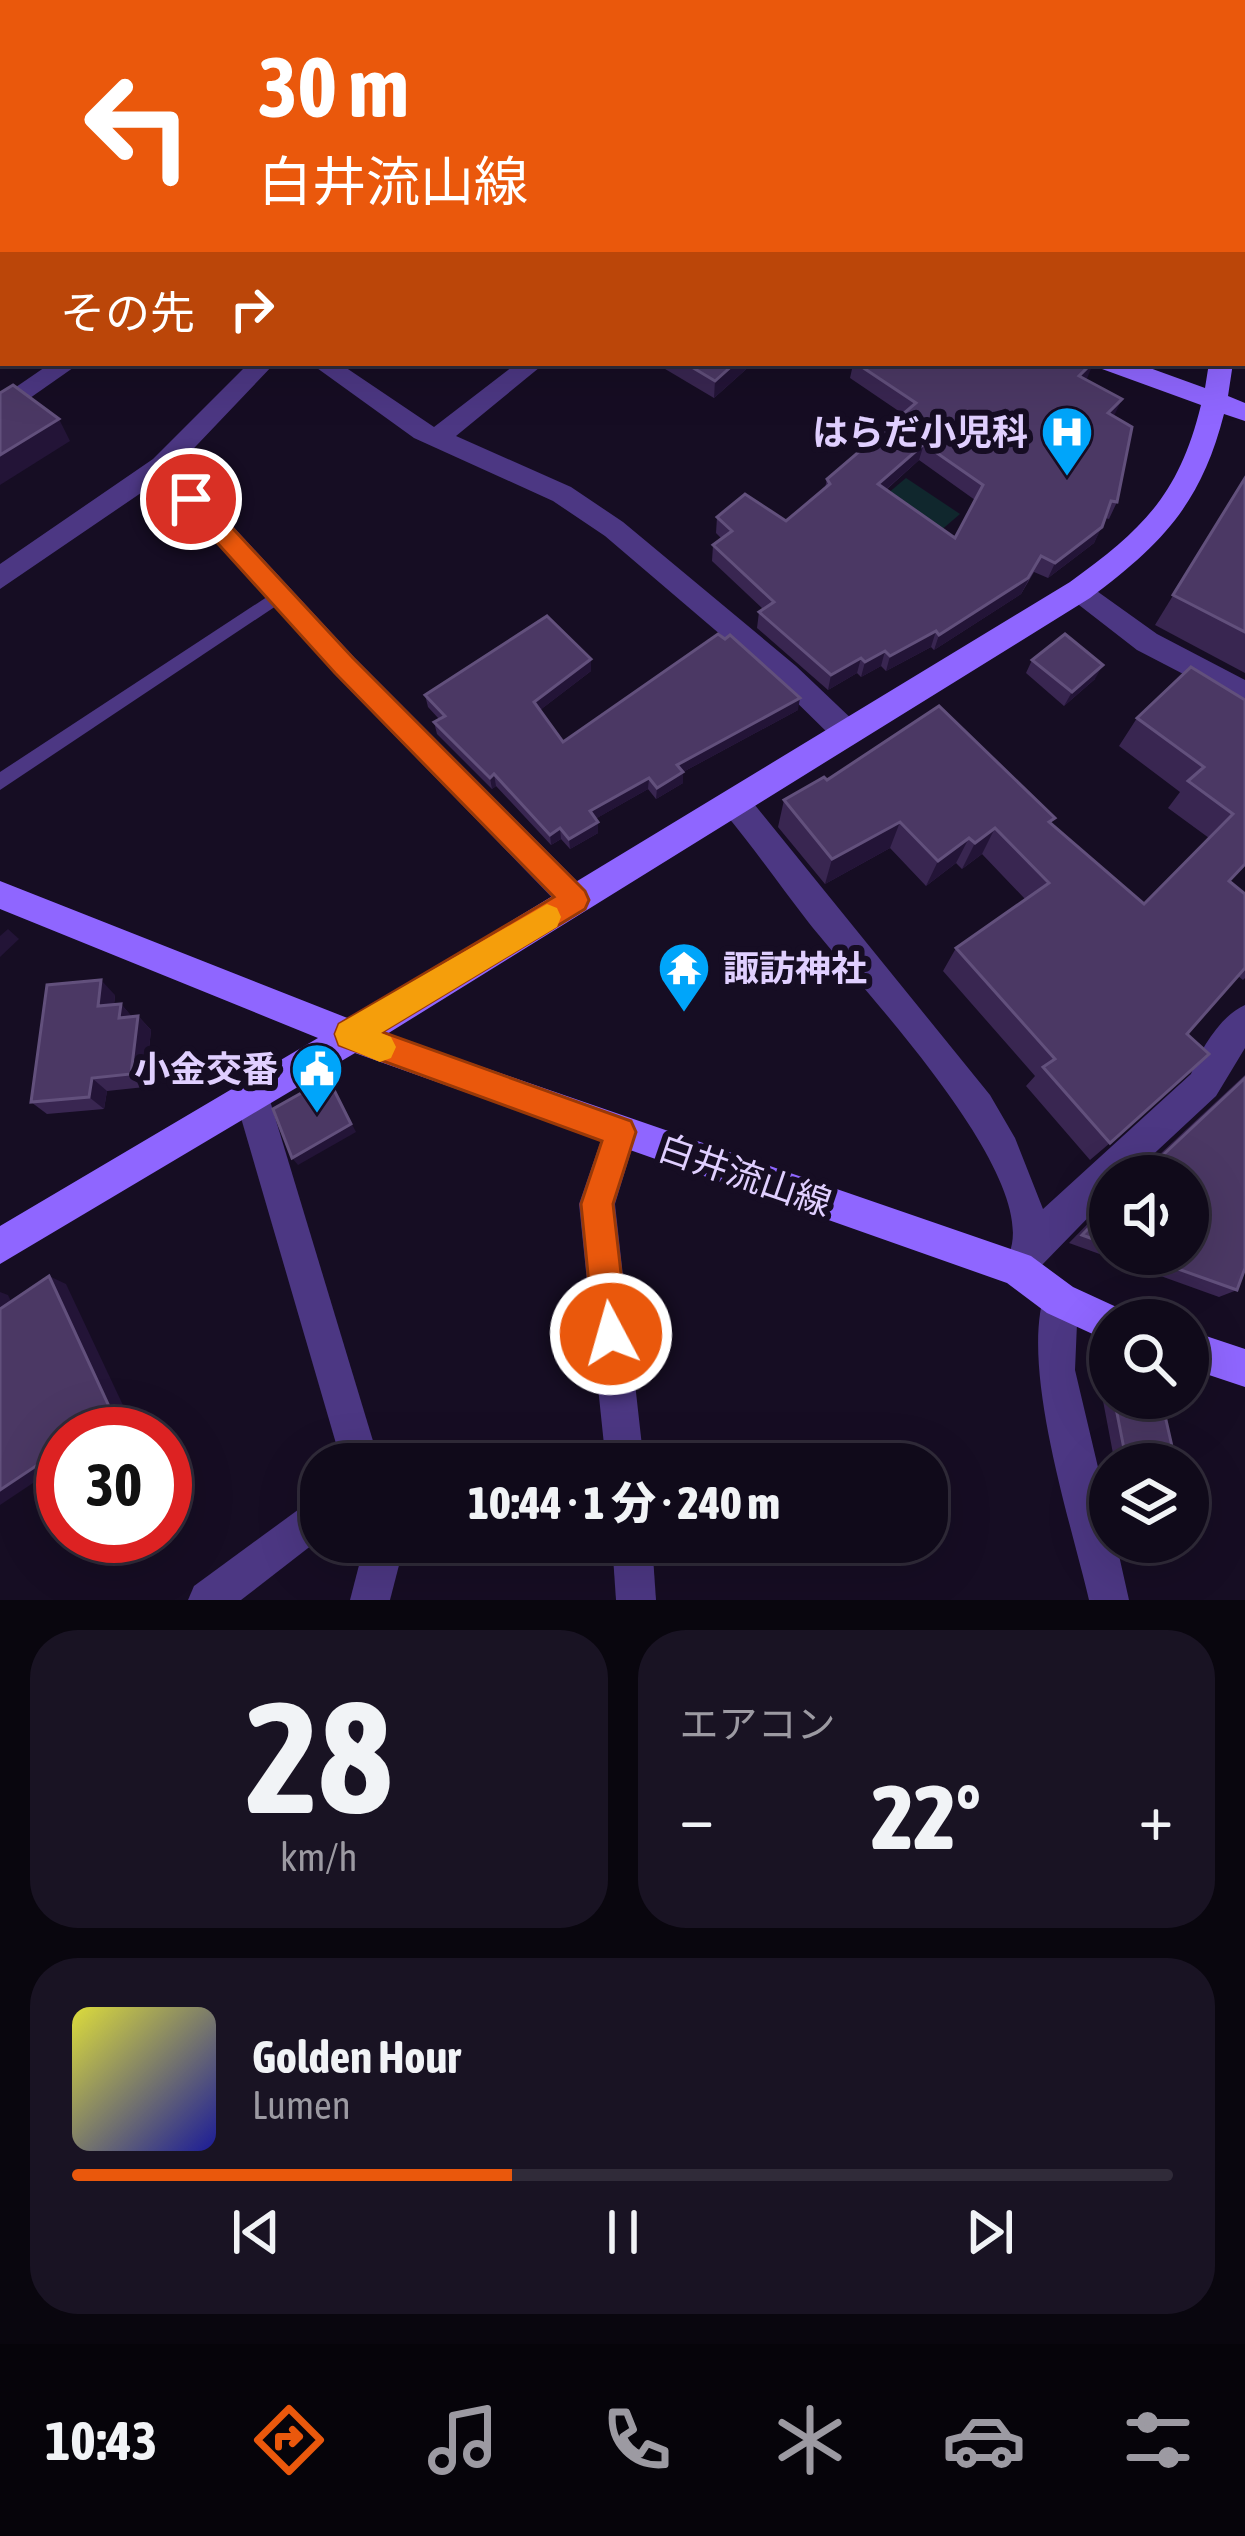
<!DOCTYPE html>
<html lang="ja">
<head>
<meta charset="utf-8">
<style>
  :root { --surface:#100a1a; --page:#191323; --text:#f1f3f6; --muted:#9c9aa2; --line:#302b39; --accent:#ea580c }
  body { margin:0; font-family:"Asap Condensed","Noto Sans JP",sans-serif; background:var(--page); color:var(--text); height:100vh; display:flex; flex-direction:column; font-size:45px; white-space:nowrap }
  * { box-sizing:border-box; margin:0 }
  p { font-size:39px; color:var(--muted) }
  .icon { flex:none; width:66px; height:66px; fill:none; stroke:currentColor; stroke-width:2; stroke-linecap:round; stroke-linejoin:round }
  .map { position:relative; height:1600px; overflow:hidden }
  .sheet { display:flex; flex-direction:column; gap:30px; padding:30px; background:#09060e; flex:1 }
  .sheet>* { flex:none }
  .banner { position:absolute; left:0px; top:0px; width:1245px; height:366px; box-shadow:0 12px 48px #0002,0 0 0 3px var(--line); background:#ea580c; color:#fff; overflow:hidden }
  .controls { position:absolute; left:1089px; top:1155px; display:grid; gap:24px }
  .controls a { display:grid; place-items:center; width:120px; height:120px; border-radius:50%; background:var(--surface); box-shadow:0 12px 48px #0002,0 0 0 3px var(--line); font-size:60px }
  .speed { position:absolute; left:36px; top:1407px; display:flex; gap:24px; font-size:60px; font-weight:700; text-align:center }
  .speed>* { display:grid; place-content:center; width:156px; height:156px; border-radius:50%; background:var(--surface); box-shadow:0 12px 48px #0002,0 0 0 3px var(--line); line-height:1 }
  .speed .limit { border:18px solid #d22; background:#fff; color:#111 }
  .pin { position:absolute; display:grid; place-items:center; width:102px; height:102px; color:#fff; margin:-51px; border:6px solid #fff; border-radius:50%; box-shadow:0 3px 12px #0007 }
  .me { position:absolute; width:132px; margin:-66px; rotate:354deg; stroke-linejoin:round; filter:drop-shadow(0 0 9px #0008) }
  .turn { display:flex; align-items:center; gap:42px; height:252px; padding:0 60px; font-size:54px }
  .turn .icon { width:156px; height:156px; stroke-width:2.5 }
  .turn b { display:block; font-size:84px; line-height:102px }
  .then { display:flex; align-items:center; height:114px; padding:0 60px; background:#0003; gap:24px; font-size:45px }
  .big { font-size:90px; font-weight:800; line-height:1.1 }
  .sheet .tile { flex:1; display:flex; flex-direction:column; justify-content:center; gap:18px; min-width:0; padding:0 42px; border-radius:48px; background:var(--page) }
  .sheet .dial { align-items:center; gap:0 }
  .dial b { font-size:156px; line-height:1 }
  .song { display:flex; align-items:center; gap:36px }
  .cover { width:144px; height:144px; border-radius:18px; background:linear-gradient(135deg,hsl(60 70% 55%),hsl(240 70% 35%)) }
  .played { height:12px; border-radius:6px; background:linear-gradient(90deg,var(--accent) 40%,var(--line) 40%) }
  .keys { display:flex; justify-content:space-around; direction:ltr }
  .heat { display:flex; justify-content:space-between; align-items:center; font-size:66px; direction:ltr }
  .sheet .tiles { flex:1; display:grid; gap:30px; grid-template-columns:1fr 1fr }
  .tile:last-child { grid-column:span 2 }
  .trip { position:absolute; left:300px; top:1443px; width:648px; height:120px; border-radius:48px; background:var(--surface); box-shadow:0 12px 48px #0002,0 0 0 3px var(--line); font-weight:800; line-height:120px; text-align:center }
  .dock { display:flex; height:192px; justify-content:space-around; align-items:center; background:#06040a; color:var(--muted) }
  .dock .icon { width:84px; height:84px }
  .dock .active { color:var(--accent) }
  .dock b { font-size:54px; color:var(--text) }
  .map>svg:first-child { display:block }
</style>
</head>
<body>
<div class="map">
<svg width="1245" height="1600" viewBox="0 0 1245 1600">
  <rect width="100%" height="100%" fill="#160d23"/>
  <polygon fill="#10272d" points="906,478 960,514 932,538 835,538"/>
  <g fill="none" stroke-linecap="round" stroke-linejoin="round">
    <g fill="#4c3783" fill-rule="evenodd">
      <polygon points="1245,48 1245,57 1242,58 1242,49"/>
      <polygon points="3,207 3,216 0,217 0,208"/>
      <polygon points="279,589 287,595 285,600 0,790 0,772"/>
    </g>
    <g fill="#4c3783" fill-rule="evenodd">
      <polygon points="175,0 197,0 173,3"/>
      <rect x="0" y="122" width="3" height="14"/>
      <polygon points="1245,218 1245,236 1242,237 1242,219"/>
      <rect x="1242" y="286" width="3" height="16"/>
      <polygon points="51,363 80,363 0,419 0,398"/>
      <polygon points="249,363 275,363 177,466 354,657 586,890 591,900 586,910 575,914 564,910 334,673 160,480 0,589 0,564 153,459"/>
      <polygon points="310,363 339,363 434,427 517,363 545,363 456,436 571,487 623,522 796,666 857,724 862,733 857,742 837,742 776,682 605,536 553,501 414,438"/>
      <polygon points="1080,579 1157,634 1245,680 1245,706 1137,650 1070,598 1066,590"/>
      <path d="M735,790L746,794L990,1095L1015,1138L1043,1209L1191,1074C1200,1050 1221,1015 1245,1005V1048L1216,1096L1130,1176H1110V1195L1040,1267L1027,1272L1014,1267L1009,1254C1042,1175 857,984 809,923C780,886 754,848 724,812L720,803L724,794Z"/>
      <polygon points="251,1077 263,1082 268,1094 380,1464 342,1464 234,1094 239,1082"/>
      <polygon points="620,1115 632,1120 637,1132 615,1204 644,1464 606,1464 579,1204 608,1120"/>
      <path d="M1060,1282L1073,1287L1078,1300L1075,1370L1110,1518V1542H1116L1129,1600H1089C1071,1522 1017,1360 1047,1287Z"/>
      <polygon points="321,1493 321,1538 241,1600 188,1600 194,1586"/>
      <polygon points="365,1542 405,1542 390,1600 350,1600"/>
      <polygon points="612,1542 652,1542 656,1600 616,1600"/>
    </g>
    <g fill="#8f66ff" fill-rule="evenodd">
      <polygon points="463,0 486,0 488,3 465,3"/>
      <path d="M1099,363H1136L1205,388L1209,363H1233L1228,396L1245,403V421L1224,414C1201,504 1162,544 1090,598L387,1034L1031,1256L1073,1287L1123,1310L1127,1320H1110V1342L1047,1313L1007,1283L355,1053L0,1264V1226L318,1038L0,909V881L350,1019L1070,582C1143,529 1179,495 1201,405L1102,369Z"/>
      <polygon points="1188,1330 1245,1349 1245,1387 1188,1368"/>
    </g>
  </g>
  <g fill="#392651" fill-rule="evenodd">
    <polygon points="1115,0 1245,0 1245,35 1242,36 1242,3 1114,3"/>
    <polygon points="1245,76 1245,182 1242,181 1242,80"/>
    <polygon points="655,363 753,363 714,398"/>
    <path d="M841,363H1092L1086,380L1114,417L1117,502L1109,519L1105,518L1094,543L1048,578L1034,572L1021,594L934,650L931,647L886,671L881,666L861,677L857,673L828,690L757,628L759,612L763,609L712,561L713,545L722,539L716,533L717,517L786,521L825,488L827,479L903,414L850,378L852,369ZM919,460L975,500L955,538L886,490Z"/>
    <polygon points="1245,478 1245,673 1155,625"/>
    <polygon points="1032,660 1095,679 1064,706 1026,673"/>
    <polygon points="591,671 540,710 563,742 798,710 683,772 683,783 656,799 648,789 595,819 598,833 570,849 561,839 551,845 496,786 492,789 437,734 434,722 439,719 428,707 425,695"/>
    <polygon points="1245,700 1229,882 1245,894 1245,978 1243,980 1238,976 1187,1034 1110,1143 1090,1160 1026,1086 1035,1076 943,971 956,948 1025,899 982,854 962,869 956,863 926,886 890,848 825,884 778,827 784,800 827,780 1051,824 1144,904 1209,838 1168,808 1180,792 1119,746 1137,718"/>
    <polygon points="115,995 114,1005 121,1004 132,1017 138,1016 151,1030 145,1087 107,1091 104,1109 47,1114 31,1102"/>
    <polygon points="1245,1075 1245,1268 1237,1290 1219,1297 1069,1243 1110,1201 1110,1254 1188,1254 1144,1169"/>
    <polygon points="1110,1382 1110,1398 1161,1398 1176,1464 1115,1464 1100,1385"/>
  </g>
  <g fill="#231437">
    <polygon points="735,363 753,363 714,398 715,381"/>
    <polygon points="1093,364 1086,381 1079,376"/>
    <polygon points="1122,399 1114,416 1108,413"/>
    <polygon points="59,419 70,441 0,485 0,455"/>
    <polygon points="924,444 919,460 874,500 878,484"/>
    <polygon points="1102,527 1094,543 1048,578 1055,563"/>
    <polygon points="1041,556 1021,594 934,650 939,635"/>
    <polygon points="936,631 931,647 886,671 890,656"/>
    <polygon points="885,651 881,666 861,677 865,662"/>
    <polygon points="861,658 857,673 828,690 831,675"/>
    <polygon points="591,659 591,671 535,714 534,702"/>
    <polygon points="1103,665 1095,679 1064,706 1072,692"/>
    <polygon points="800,698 798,710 683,772 683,783 656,799 657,788 677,765"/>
    <polygon points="494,774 496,786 492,789 490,778"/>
    <polygon points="649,778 648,789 590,822 590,811"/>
    <polygon points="598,822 598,833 570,849 569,839"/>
    <polygon points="900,822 890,848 825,884 832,859"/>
    <polygon points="560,828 561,839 551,845 550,835"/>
    <polygon points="995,828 982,854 962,869 975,843"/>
    <polygon points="969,838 956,863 926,886 938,861"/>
    <polygon points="8,929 19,939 0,957 0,936"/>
    <polygon points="101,980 115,995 112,1021 98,1006"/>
    <polygon points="121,1004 134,1019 119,1018"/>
    <polygon points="138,1016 151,1030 145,1087 131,1074"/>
    <polygon points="92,1078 107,1091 104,1109 89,1097"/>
    <polygon points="328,1078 356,1132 298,1165 292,1158"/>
    <polygon points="49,1276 66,1284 129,1418 106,1434 84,1434"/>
    <polygon points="0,1292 8,1295 18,1316 0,1310"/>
    <polygon points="63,1448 63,1463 0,1505 0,1490"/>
  </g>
  <g fill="#4b3864" stroke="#62507c" stroke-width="3" fill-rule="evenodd">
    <polygon points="575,0 1107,0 1108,3 570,3"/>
    <polygon points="1134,0 1245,0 1245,20 1242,20 1242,3 1138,3"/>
    <polygon points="1245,76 1245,160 1242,159 1242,80"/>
    <polygon points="685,363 735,363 715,381"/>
    <path d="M856,363H1092L1079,376L1122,399L1108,413L1132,427L1117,502L1111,501L1102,527L1055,563L1041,556L1028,578L939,635L936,631L890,656L885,651L865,662L861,658L831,675L759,612L774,602L713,545L732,531L717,517L745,494L786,521L830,484L827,479L916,403ZM924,444L983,485L955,538L878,484Z"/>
    <polygon points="13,385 59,419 0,455 0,393"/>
    <polygon points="1245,478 1245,632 1173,595"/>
    <polygon points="547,616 591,659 534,702 563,742 718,634 725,639 730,635 800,698 677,765 683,772 657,788 649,778 590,811 598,822 569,839 560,828 550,835 494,774 490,778 434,722 445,716 425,695"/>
    <polygon points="1065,634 1103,665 1072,692 1032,660"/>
    <polygon points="1191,667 1245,700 1245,864 1229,881 1245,894 1245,968 1187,1034 1209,1054 1110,1143 1043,1067 1055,1059 956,948 1049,883 995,828 975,843 969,838 938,861 900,822 832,859 784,800 824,777 827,780 939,706 1055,818 1049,822 1144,904 1233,814 1188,781 1204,767 1137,718"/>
    <polygon points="101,980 98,1006 121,1004 119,1018 138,1016 131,1074 92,1078 89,1097 31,1102 47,985"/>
    <polygon points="328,1078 351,1124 292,1158 273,1109"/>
    <polygon points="1245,1078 1245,1268 1237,1290 1136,1254 1188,1254 1188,1176 1128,1176 1128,1170 1148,1169"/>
    <polygon points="1110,1206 1110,1245 1082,1235"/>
    <polygon points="49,1276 113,1415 84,1434 63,1434 63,1448 0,1490 0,1309"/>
    <polygon points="1114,1398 1161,1398 1176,1464 1127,1464"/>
  </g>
  <polygon fill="#ea580c" stroke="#983908" stroke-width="3" points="191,490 199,492 353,658 585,891 589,900 585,909 382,1032 631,1121 636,1132 613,1204 628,1334 623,1346 611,1351 599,1346 594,1334 581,1204 602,1141 339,1045 335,1034 339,1024 554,897 335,673 183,505 179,499"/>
  <polygon fill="#f59e0b" points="547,904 557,908 561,917 557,927 381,1033 391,1037 396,1047 391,1058 380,1062 339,1045 335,1034 339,1024"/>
  <defs>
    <g id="hospital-pin" transform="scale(2.7)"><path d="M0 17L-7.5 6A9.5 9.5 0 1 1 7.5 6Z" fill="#00a5fa" stroke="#160d23"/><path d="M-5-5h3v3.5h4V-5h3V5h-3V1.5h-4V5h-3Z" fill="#fff"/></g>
    <g id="temple-pin" transform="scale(2.7)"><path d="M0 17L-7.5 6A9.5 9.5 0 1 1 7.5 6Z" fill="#00a5fa" stroke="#160d23"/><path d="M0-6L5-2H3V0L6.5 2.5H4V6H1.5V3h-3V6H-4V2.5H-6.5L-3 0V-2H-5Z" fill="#fff"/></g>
    <g id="civic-pin" transform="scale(2.7)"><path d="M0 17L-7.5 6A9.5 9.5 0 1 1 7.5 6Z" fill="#00a5fa" stroke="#160d23"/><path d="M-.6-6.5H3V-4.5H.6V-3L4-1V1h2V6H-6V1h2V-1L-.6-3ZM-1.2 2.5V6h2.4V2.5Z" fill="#fff"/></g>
  </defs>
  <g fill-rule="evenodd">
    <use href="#hospital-pin" x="1067" y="432"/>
    <use href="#temple-pin" x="684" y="968"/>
    <use href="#civic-pin" x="317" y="1069"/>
  </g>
  <g text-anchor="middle" stroke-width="12" stroke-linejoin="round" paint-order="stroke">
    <g font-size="36" font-weight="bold" fill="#e0cfff" stroke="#160d23" text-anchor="end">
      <text x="1028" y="445">はらだ小児科</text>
      <text x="723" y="981" text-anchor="start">諏訪神社</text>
      <text x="278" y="1082">小金交番</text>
    </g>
    <g font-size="36" fill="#e0cfff" stroke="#160d23">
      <text transform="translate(745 1175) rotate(19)" y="13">白井流山線</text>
    </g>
  </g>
</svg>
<div class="controls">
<a><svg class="icon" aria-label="sound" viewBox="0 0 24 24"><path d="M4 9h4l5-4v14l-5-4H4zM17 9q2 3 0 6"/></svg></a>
<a><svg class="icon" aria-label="search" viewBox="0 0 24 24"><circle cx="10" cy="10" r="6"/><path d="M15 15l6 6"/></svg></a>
<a><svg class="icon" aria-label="layers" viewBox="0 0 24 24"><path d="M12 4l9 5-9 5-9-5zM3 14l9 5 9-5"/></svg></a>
</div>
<div class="speed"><div class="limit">30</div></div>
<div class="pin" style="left:191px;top:499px;background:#d93025"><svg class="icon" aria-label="arrive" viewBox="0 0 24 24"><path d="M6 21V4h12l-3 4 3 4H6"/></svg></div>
<svg class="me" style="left:611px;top:1334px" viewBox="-20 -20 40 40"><circle r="17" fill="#ea580c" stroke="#fff" stroke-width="3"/><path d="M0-11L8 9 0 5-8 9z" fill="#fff"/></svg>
<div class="trip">10:44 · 1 分 · 240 m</div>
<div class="banner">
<div class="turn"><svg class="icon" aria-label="left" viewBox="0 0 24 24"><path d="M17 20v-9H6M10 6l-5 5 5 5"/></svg><div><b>30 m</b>白井流山線</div></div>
<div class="then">その先<svg class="icon" aria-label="right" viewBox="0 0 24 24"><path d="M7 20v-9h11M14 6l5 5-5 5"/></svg></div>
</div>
</div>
<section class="sheet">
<div class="tiles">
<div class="tile dial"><b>28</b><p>km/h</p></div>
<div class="tile"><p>エアコン</p>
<div class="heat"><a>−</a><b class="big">22°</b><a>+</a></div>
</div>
<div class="tile">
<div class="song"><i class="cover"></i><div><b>Golden Hour</b><p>Lumen</p></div></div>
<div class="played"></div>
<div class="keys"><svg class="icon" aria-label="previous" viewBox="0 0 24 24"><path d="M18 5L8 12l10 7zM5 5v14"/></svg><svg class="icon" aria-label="pause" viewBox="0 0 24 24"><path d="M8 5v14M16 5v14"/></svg><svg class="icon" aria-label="next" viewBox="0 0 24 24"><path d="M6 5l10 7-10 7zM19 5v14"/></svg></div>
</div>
</div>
</section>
<nav class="dock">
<b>10:43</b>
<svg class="icon active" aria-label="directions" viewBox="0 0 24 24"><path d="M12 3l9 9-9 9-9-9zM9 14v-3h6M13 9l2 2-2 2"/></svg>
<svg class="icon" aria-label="music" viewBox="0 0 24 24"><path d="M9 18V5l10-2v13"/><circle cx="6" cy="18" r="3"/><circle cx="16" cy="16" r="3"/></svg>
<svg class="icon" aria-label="phone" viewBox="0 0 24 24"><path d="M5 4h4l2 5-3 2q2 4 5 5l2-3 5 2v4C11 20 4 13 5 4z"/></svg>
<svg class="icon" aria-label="climate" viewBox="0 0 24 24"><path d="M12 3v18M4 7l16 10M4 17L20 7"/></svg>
<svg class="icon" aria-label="car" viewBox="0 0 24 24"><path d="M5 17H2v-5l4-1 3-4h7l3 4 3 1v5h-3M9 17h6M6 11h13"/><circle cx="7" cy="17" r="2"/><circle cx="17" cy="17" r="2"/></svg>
<svg class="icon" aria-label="filters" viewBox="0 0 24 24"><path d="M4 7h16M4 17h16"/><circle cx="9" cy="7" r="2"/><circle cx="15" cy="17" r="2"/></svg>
</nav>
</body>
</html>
